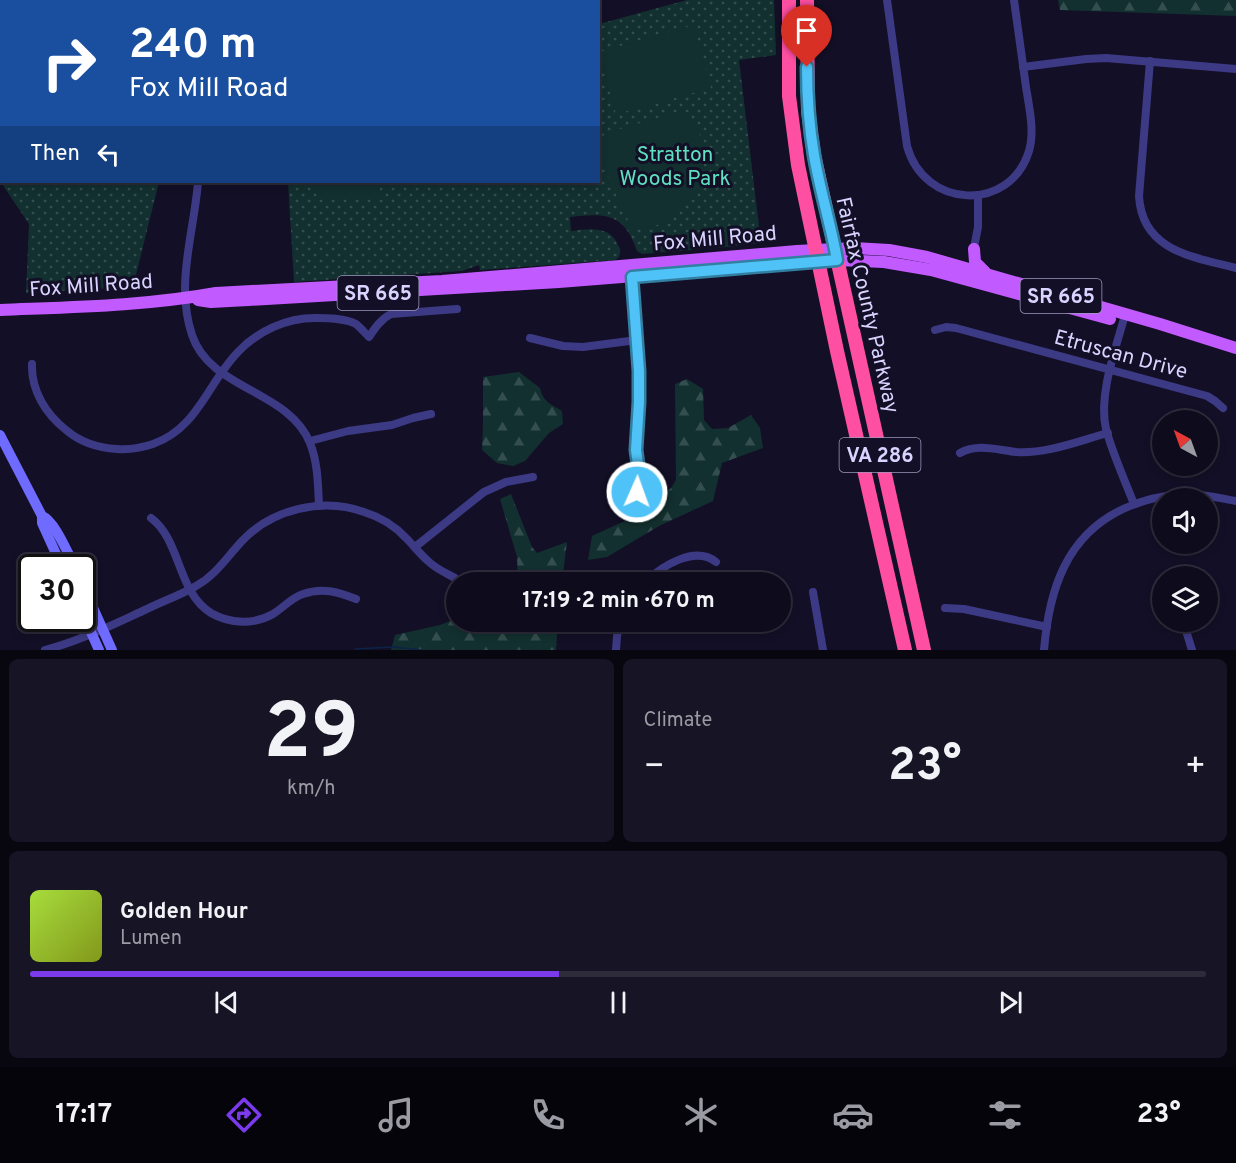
<!DOCTYPE html>
<html lang="en">
<head>
<meta charset="utf-8">
<style>
  :root { --surface:#0e0b1c; --page:#171425; --text:#f1f3f6; --muted:#9b9ba3; --line:#2e2b3b; --accent:#7c3aed }
  body { margin:0; font-family:Overpass,sans-serif; background:var(--page); color:var(--text); height:100vh; display:flex; flex-direction:column; font-size:22px; white-space:nowrap }
  * { box-sizing:border-box; margin:0 }
  p { font-size:20px; color:var(--muted) }
  .icon { flex:none; width:33px; height:33px; fill:none; stroke:currentColor; stroke-width:2; stroke-linecap:round; stroke-linejoin:round }
  .map { position:relative; height:650px; overflow:hidden }
  .panel { display:flex; flex-direction:column; gap:9px; padding:9px; background:#08060f; flex:1 }
  .panel>* { flex:none }
  .guide { position:absolute; left:0px; top:0px; width:600px; height:183px; box-shadow:0 3px 9px #0003,0 0 0 2px var(--line); background:#1a4fa0; color:#fff; overflow:hidden }
  .needle { width:39px; rotate:319deg }
  .tools { position:absolute; left:1152px; top:410px; display:grid; gap:12px }
  .tools a { display:grid; place-items:center; width:66px; height:66px; border-radius:50%; background:var(--surface); box-shadow:0 3px 9px #0003,0 0 0 2px var(--line); font-size:30px }
  .speed { position:absolute; left:18px; top:554px; display:flex; gap:12px; font-size:30px; font-weight:700; text-align:center }
  .speed>* { display:grid; place-content:center; width:78px; height:78px; border-radius:50%; background:var(--surface); box-shadow:0 3px 9px #0003,0 0 0 2px var(--line); line-height:1 }
  .speed .limit { border:3px solid #111; border-radius:9px; background:#fff; color:#111 }
  .pin { position:absolute; display:grid; place-items:center; width:51px; height:51px; color:#fff; margin:-62px -26px; border-radius:50% 50% 50% 0; rotate:-45deg; box-shadow:0 0 6px #0007 }
  .pin .icon { rotate:45deg }
  .me { position:absolute; width:66px; margin:-33px; rotate:2deg; stroke-linejoin:round; filter:drop-shadow(0 0 4px #0008) }
  .turn { display:flex; align-items:center; gap:21px; height:126px; padding:0 30px; font-size:27px }
  .turn .icon { width:78px; height:78px; stroke-width:2.5 }
  .turn b { display:block; font-size:42px; line-height:51px }
  .then { display:flex; align-items:center; height:57px; padding:0 30px; background:#0003; gap:12px; font-size:22px }
  .big { font-size:45px; font-weight:700; line-height:1.1 }
  .panel .widget { flex:1; display:flex; flex-direction:column; justify-content:center; gap:9px; min-width:0; padding:0 21px; border-radius:9px; background:var(--page) }
  .panel .dial { align-items:center; gap:0 }
  .dial b { font-size:78px; line-height:1 }
  .song { display:flex; align-items:center; gap:18px }
  .cover { width:72px; height:72px; border-radius:9px; background:linear-gradient(135deg,hsl(80 70% 55%),hsl(70 70% 35%)) }
  .played { height:6px; border-radius:3px; background:linear-gradient(90deg,var(--accent) 45%,var(--line) 45%) }
  .keys { display:flex; justify-content:space-around; direction:ltr }
  .heat { display:flex; justify-content:space-between; align-items:center; font-size:33px; direction:ltr }
  .panel .tiles { flex:1; display:grid; gap:9px; grid-template-columns:1fr 1fr }
  .widget:last-child { grid-column:span 2 }
  .trip { position:absolute; left:446px; top:572px; width:345px; height:60px; border-radius:30px; background:var(--surface); box-shadow:0 3px 9px #0003,0 0 0 2px var(--line); font-weight:700; line-height:60px; text-align:center }
  .tabs { display:flex; height:96px; justify-content:space-around; align-items:center; background:#06040b; color:var(--muted) }
  .tabs .icon { width:42px; height:42px }
  .tabs .selected { color:var(--accent) }
  .tabs b { font-size:27px; color:var(--text) }
  .map>svg:first-child { display:block }
</style>
</head>
<body>
<div class="map">
<svg width="1236" height="650" viewBox="0 0 1236 650">
  <defs>
    <pattern id="forest-firs" width="22" height="20" patternUnits="userSpaceOnUse" patternTransform="scale(1.5)"><rect width="22" height="20" fill="#12302f"/><path d="M5 1l3.5 6h-7zM16 11l3.5 6h-7z" fill="#344d4e"/></pattern>
    <pattern id="park-dots" width="8" height="8" patternUnits="userSpaceOnUse" patternTransform="scale(1.5)"><rect width="8" height="8" fill="#12302f"/><path d="M2 2h.1M6 6h.1" fill="none" stroke="#344d4e" stroke-width="1.8" stroke-linecap="round"/></pattern>
  </defs>
  <rect width="100%" height="100%" fill="#130f26"/>
  <g fill="url(#forest-firs)">
    <polygon points="1058,0 1236,0 1236,16 1060,10"/>
    <path d="M519,372L540,388C542,401 552,405 562,411L563,424L549,433L525,461L513,466L497,463L482,450L483,424V377Z"/>
    <polygon points="687,379 703,389 704,420 712,429 728,428 751,415 760,428 763,448 722,463 713,501 659,526 607,557 588,560 592,536 627,520 671,488 676,480 675,384"/>
    <polygon points="511,494 532,547 537,553 567,542 562,582 518,582 517,557 500,499"/>
    <polygon points="450,621 558,621 556,650 391,650 395,635 440,625"/>
  </g>
  <g fill="url(#park-dots)">
    <path d="M687,0H774L776,55L739,60L761,243L727,247L642,254L637,251C624,213 606,213 570,217L571,231C588,229 610,225 618,245C621,250 621,253 618,258L615,260L480,270L479,265L462,271L294,282L288,182H598L599,24Z"/>
    <polygon points="0,104 2,106 2,182 159,182 133,287 26,293 29,224 0,181"/>
  </g>
  <g fill="#12302f">
    <polygon points="694,25 711,88 616,114 599,52"/>
    <path d="M684,110C692,119 699,130 702,142C706,155 705,169 699,182C686,214 666,228 632,229L599,157V143L602,136L623,128Z"/>
    <polygon points="317,182 380,182 380,193 376,198 317,198"/>
  </g>
  <g fill="none" stroke-linecap="round" stroke-linejoin="round">
    <g stroke="#0c2248" stroke-width="1.5">
      <polyline points="436,0 437,2"/>
      <polyline points="355,649 393,647 421,650"/>
    </g>
    <g stroke="#3d3a85" stroke-width="8">
      <polyline points="76,0 79,2"/>
      <polyline points="210,0 212,2"/>
      <polyline points="562,0 562,2"/>
      <path d="M887,0L907,146C924,209 1010,213 1029,151C1035,131 1029,107 1026,87C1022,58 1018,29 1014,0"/>
      <polyline points="170,2 172,0"/>
      <polyline points="0,35 2,38"/>
      <path d="M1150,61L1139,196C1142,251 1193,257 1236,268"/>
      <polyline points="1023,67 1086,59 1106,58 1236,69"/>
      <path d="M198,182C194,233 175,284 192,335C210,390 289,390 310,443C318,463 318,485 319,506"/>
      <polyline points="973,253 978,227 978,195"/>
      <polyline points="631,272 639,371 640,402 636,450 639,473 637,492"/>
      <path d="M1125,315C1116,348 1098,395 1106,429C1112,452 1125,481 1134,504"/>
      <polyline points="935,330 946,327 956,328 1207,396 1215,401 1223,408"/>
      <polyline points="530,338 563,346 583,347 637,340"/>
      <path d="M32,364C31,391 46,414 66,430C80,442 99,448 117,449C129,450 141,448 153,444C198,428 207,384 238,352C258,331 286,318 315,318C327,318 345,318 356,324C360,327 365,333 369,337C375,328 381,319 391,314L457,309"/>
      <polyline points="310,441 348,431 392,425 413,418 431,414"/>
      <path d="M960,453C977,443 998,450 1016,452C1047,454 1078,441 1108,433"/>
      <path d="M151,518C181,540 177,592 211,613C230,624 254,625 273,614C283,608 291,598 303,594C322,587 338,592 356,599"/>
      <polyline points="415,547 484,492 506,482 533,477"/>
      <path d="M645,582C662,566 695,545 716,562"/>
      <polyline points="813,592 823,650"/>
      <polyline points="945,608 964,609 1047,627"/>
      <polyline points="1183,621 1192,650"/>
      <path d="M45,650C80,641 114,624 147,609C163,601 181,595 196,586C216,575 227,557 242,541C272,509 323,497 364,512C380,517 395,526 406,538C414,546 420,554 428,561C436,569 446,573 455,578"/>
      <polyline points="616,650 617,636 621,621"/>
      <path d="M1044,650C1049,590 1066,536 1123,509C1142,500 1165,495 1186,494C1203,494 1219,498 1236,501"/>
    </g>
    <g stroke="#6f6bff" stroke-width="10">
      <polyline points="0,435 42,516 42,523 62,567"/>
      <path d="M42,516C55,521 68,554 75,567"/>
      <polyline points="82,583 112,650"/>
      <polyline points="82,612 99,650"/>
    </g>
    <g stroke="#c25bff" stroke-width="12">
      <polyline points="974,249 975,262 985,272"/>
      <polyline points="198,300 211,302 248,300 559,282 837,260 884,262 931,270 1110,319"/>
      <path d="M0,310C72,307 145,306 216,293L442,281L797,251L854,248L889,250L927,257L1160,324L1236,348"/>
    </g>
    <g stroke="#ff4fa3" stroke-width="14">
      <polyline points="789,0 789,96 798,165 837,351 905,650"/>
      <polyline points="807,0 808,111 814,155 924,650"/>
    </g>
  </g>
  <g fill="none" stroke-linecap="round" stroke-linejoin="round">
    <g stroke="#337fa1" stroke-width="15">
      <path id="route" d="M637,492L639,472L636,450L639,402V371L632,277L837,260C831,225 820,191 814,155C809,126 807,97 807,67"/>
    </g>
    <use href="#route" stroke="#4fc3f7" stroke-width="10"/>
  </g>
  <g text-anchor="middle" stroke-width="6" stroke-linejoin="round" paint-order="stroke">
    <g fill="#130f26" stroke="#9e99be" stroke-width="1.5">
      <rect x="337.5" y="276" width="81" height="34" rx="4.5"/>
      <rect x="1020.5" y="279" width="81" height="34" rx="4.5"/>
      <rect x="839.5" y="438" width="81" height="34" rx="4.5"/>
    </g>
    <g font-size="20" font-weight="bold" fill="#d9d4ff">
      <text x="378" y="300">SR 665</text>
      <text x="1061" y="303">SR 665</text>
      <text x="880" y="462">VA 286</text>
    </g>
    <g font-size="21" fill="#5fe0c0" stroke="#130f26">
      <text x="675" y="161">Stratton<tspan x="675" dy="24">Woods Park</tspan></text>
    </g>
    <g font-size="21" fill="#d9d4ff" stroke="#130f26">
      <text transform="translate(715 238) rotate(-5)" y="7">Fox Mill Road</text>
      <text transform="translate(91 285) rotate(-4)" y="7">Fox Mill Road</text>
      <text transform="translate(868 305) rotate(77)" y="7">Fairfax County Parkway</text>
      <text transform="translate(1121 354) rotate(15)" y="7">Etruscan Drive</text>
    </g>
  </g>
</svg>
<div class="tools">
<a><svg class="needle" viewBox="-14 -14 28 28"><path d="M0-13l5 13h-10z" fill="#e53935"/><path d="M0 13l5-13h-10z" fill="#9b9ba3"/></svg></a>
<a><svg class="icon" aria-label="sound" viewBox="0 0 24 24"><path d="M4 9h4l5-4v14l-5-4H4zM17 9q2 3 0 6"/></svg></a>
<a><svg class="icon" aria-label="layers" viewBox="0 0 24 24"><path d="M12 4l9 5-9 5-9-5zM3 14l9 5 9-5"/></svg></a>
</div>
<div class="speed"><div class="limit">30</div></div>
<div class="pin" style="left:807px;top:67px;background:#d93025"><svg class="icon" aria-label="arrive" viewBox="0 0 24 24"><path d="M6 21V4h12l-3 4 3 4H6"/></svg></div>
<svg class="me" style="left:637px;top:492px" viewBox="-20 -20 40 40"><circle r="17" fill="#4fc3f7" stroke="#fff" stroke-width="3"/><path d="M0-11L8 9 0 5-8 9z" fill="#fff"/></svg>
<div class="trip">17:19 · 2 min · 670 m</div>
<div class="guide">
<div class="turn"><svg class="icon" aria-label="right" viewBox="0 0 24 24"><path d="M7 20v-9h11M14 6l5 5-5 5"/></svg><div><b>240 m</b>Fox Mill Road</div></div>
<div class="then">Then<svg class="icon" aria-label="left" viewBox="0 0 24 24"><path d="M17 20v-9H6M10 6l-5 5 5 5"/></svg></div>
</div>
</div>
<section class="panel">
<div class="tiles">
<div class="widget dial"><b>29</b><p>km/h</p></div>
<div class="widget"><p>Climate</p>
<div class="heat"><a>−</a><b class="big">23°</b><a>+</a></div>
</div>
<div class="widget">
<div class="song"><i class="cover"></i><div><b>Golden Hour</b><p>Lumen</p></div></div>
<div class="played"></div>
<div class="keys"><svg class="icon" aria-label="previous" viewBox="0 0 24 24"><path d="M18 5L8 12l10 7zM5 5v14"/></svg><svg class="icon" aria-label="pause" viewBox="0 0 24 24"><path d="M8 5v14M16 5v14"/></svg><svg class="icon" aria-label="next" viewBox="0 0 24 24"><path d="M6 5l10 7-10 7zM19 5v14"/></svg></div>
</div>
</div>
</section>
<nav class="tabs">
<b>17:17</b>
<svg class="icon selected" aria-label="directions" viewBox="0 0 24 24"><path d="M12 3l9 9-9 9-9-9zM9 14v-3h6M13 9l2 2-2 2"/></svg>
<svg class="icon" aria-label="music" viewBox="0 0 24 24"><path d="M9 18V5l10-2v13"/><circle cx="6" cy="18" r="3"/><circle cx="16" cy="16" r="3"/></svg>
<svg class="icon" aria-label="phone" viewBox="0 0 24 24"><path d="M5 4h4l2 5-3 2q2 4 5 5l2-3 5 2v4C11 20 4 13 5 4z"/></svg>
<svg class="icon" aria-label="climate" viewBox="0 0 24 24"><path d="M12 3v18M4 7l16 10M4 17L20 7"/></svg>
<svg class="icon" aria-label="car" viewBox="0 0 24 24"><path d="M5 17H2v-5l4-1 3-4h7l3 4 3 1v5h-3M9 17h6M6 11h13"/><circle cx="7" cy="17" r="2"/><circle cx="17" cy="17" r="2"/></svg>
<svg class="icon" aria-label="filters" viewBox="0 0 24 24"><path d="M4 7h16M4 17h16"/><circle cx="9" cy="7" r="2"/><circle cx="15" cy="17" r="2"/></svg>
<b>23°</b>
</nav>
</body>
</html>
